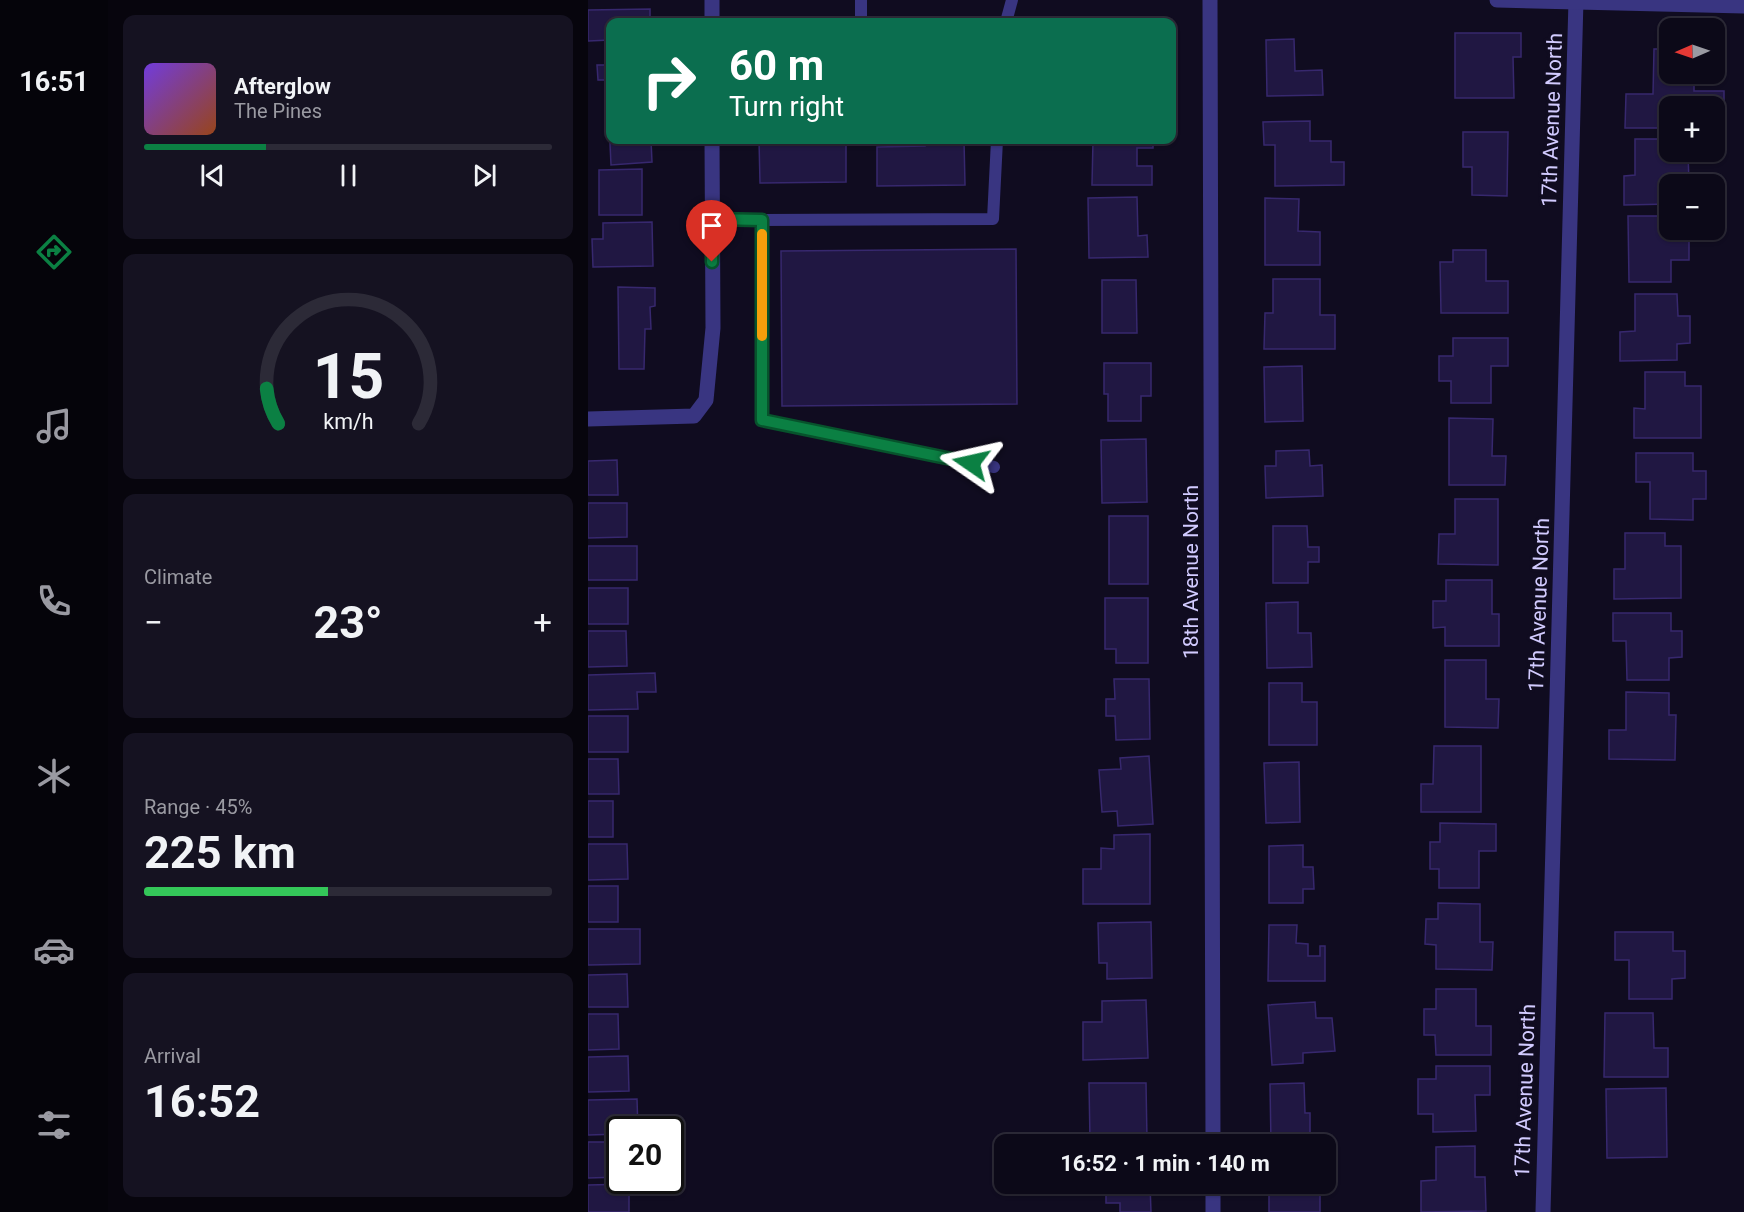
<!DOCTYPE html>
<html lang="en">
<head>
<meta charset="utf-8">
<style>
  :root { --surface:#0c0918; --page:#151221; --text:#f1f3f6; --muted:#9a9aa2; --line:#2c2a37; --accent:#0b8043 }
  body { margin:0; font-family:Roboto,sans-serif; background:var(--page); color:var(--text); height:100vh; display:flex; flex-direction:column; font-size:22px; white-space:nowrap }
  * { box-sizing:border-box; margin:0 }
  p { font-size:20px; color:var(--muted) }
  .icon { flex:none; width:33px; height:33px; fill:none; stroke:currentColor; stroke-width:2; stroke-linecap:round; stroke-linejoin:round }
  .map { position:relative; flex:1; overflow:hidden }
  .details { display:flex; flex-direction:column; gap:15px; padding:15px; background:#07050d; width:480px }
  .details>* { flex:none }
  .banner { position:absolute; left:18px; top:18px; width:570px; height:126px; border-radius:12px; box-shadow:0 2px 4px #0004,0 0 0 2px var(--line); background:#0b6e4f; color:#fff; overflow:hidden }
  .needle { width:39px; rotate:268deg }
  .tools { position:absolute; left:1071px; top:18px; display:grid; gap:12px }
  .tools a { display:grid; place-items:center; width:66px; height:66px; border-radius:12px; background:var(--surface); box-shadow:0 2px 4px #0004,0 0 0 2px var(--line); font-size:30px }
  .speed { position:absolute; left:18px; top:1116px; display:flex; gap:12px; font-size:30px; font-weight:700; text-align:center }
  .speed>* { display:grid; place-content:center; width:78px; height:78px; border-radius:50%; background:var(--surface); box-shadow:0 2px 4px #0004,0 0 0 2px var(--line); line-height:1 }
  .speed .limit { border:3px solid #111; border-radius:9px; background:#fff; color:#111 }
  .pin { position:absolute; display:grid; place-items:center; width:51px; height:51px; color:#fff; margin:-62px -26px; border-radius:50% 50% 50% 0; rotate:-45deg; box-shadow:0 0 6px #0007 }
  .pin .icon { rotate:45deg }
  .me { position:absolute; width:66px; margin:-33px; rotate:281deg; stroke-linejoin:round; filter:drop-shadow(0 0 4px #0008) }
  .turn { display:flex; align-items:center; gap:21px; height:126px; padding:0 24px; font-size:27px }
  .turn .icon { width:78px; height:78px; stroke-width:2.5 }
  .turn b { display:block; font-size:42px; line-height:51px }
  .big { font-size:45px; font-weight:700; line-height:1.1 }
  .details .widget { flex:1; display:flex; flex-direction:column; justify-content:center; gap:9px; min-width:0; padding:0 21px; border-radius:12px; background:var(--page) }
  .details .dial { align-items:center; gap:0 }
  .dial svg { height:156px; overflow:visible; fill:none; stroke:var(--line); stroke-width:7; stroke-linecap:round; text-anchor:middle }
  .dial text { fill:var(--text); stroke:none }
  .song { display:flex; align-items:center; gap:18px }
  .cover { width:72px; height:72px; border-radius:9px; background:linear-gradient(135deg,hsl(260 70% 55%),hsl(20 70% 35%)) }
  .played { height:6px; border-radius:3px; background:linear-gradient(90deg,var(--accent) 30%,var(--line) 30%) }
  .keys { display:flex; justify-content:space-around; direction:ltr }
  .heat { display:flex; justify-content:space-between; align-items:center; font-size:33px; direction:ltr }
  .charge { height:9px; border-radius:4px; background:linear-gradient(90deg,#34c759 45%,var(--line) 0) }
  .trip { position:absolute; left:406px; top:1134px; width:342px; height:60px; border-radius:12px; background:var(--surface); box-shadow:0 2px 4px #0004,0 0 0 2px var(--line); font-weight:700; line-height:60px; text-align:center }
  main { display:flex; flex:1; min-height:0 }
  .tabs { display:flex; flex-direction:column; width:108px; justify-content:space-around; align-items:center; background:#05040a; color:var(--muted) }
  .tabs .icon { width:42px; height:42px }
  .tabs .active { color:var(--accent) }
  .tabs b { font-size:27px; color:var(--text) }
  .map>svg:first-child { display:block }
</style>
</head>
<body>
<main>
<nav class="tabs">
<b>16:51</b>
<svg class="icon active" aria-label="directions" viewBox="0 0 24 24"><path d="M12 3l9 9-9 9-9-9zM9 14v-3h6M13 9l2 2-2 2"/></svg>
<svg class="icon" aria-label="music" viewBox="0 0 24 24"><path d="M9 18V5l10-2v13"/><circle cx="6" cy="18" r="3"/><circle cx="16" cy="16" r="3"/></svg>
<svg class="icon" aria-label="phone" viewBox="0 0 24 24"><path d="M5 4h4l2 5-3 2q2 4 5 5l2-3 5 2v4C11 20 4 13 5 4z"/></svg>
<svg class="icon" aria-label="climate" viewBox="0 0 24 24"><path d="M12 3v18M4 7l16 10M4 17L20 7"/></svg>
<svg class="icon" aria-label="car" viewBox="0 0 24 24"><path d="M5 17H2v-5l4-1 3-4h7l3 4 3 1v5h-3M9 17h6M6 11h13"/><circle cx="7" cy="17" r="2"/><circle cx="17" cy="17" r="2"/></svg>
<svg class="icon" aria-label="filters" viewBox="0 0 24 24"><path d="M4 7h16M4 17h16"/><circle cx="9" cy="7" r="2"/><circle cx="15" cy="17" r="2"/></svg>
</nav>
<section class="details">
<div class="widget">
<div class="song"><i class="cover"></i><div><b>Afterglow</b><p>The Pines</p></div></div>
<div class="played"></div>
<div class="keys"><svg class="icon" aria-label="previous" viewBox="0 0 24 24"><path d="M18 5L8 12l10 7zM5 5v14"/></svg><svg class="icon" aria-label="pause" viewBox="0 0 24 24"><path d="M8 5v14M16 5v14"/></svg><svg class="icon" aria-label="next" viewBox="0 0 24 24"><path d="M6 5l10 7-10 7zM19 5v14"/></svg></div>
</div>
<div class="widget dial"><svg viewBox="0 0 100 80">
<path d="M14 69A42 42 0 1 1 86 69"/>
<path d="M14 69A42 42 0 0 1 8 51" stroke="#0b8043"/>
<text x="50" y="56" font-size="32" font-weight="700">15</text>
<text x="50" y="72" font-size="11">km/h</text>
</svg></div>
<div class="widget"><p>Climate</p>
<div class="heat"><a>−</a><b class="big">23°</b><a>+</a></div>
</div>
<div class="widget"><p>Range · 45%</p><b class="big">225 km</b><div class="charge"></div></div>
<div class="widget"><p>Arrival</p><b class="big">16:52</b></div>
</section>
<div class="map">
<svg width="1156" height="1212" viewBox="0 0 1156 1212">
  <rect width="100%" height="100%" fill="#100c20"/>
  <g fill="#201742" stroke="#37286e" stroke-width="1.5">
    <polygon points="62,9 62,22 22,22 22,40 0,41 0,10"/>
    <polygon points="867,33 933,33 933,57 925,57 926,98 867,98"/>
    <polygon points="706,39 707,71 734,70 735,95 679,96 678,40"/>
    <polygon points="1066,49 1082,49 1082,74 1106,74 1106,91 1136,91 1136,121 1126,121 1126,106 1082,106 1082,121 1071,121 1070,128 1037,128 1038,94 1065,94"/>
    <polygon points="9,65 22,65 22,80 10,80"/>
    <polygon points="722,121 722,141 743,141 743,162 756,162 756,185 687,186 687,145 676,145 675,122"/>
    <polygon points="21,122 22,140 63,140 64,162 23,165"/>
    <polygon points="875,132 920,132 919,196 884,195 884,167 875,167"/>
    <polygon points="1047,139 1082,139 1082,152 1100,152 1101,184 1082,184 1082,204 1036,205 1036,176 1047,175"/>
    <polygon points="171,140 209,140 209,144 258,144 258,182 172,183"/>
    <polygon points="337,140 376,140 377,185 289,186 289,147 337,146"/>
    <polygon points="505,140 565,140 565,148 549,148 549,166 564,166 564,185 504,185"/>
    <polygon points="54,169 54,215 11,215 11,170"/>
    <polygon points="549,197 550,236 559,235 560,257 501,258 500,198"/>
    <polygon points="677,198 711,199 710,231 732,232 732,265 677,265"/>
    <polygon points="1040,216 1082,216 1082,230 1101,230 1101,260 1083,260 1083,282 1041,282"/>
    <polygon points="64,222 65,266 5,267 4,239 15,239 15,223"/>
    <polygon points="428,249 429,404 194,406 193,251"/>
    <polygon points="865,250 898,250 898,281 920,281 920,313 853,313 852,262 865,262"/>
    <polygon points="685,279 732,279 732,315 747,315 747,349 676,349 677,313 685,313"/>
    <polygon points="514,280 548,280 549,333 514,333"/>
    <polygon points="30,287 67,288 67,306 62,307 63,329 57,329 56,369 31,369"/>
    <polygon points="1047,294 1089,294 1090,316 1102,316 1102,343 1089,344 1089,360 1032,361 1032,332 1047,331"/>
    <polygon points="865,338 920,338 920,366 903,366 903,403 863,403 863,381 851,381 851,356 865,356"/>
    <polygon points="516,363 563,363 563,396 553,396 553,421 520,421 520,394 516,394"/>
    <polygon points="714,366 715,421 677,422 676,367"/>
    <polygon points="1057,372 1097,372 1097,386 1113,386 1113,438 1046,438 1046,408 1057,409"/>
    <polygon points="861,418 905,419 904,456 918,456 917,485 861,485"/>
    <polygon points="558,439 559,502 514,503 513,440"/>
    <polygon points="721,450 722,466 734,465 735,496 678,498 677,466 688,466 688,451"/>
    <polygon points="1048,453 1105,453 1105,471 1118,471 1118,499 1105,499 1105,520 1062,519 1062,482 1048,482"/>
    <polygon points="29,460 30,495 0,495 0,461"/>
    <polygon points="867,499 910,499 910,565 850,564 851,534 867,534"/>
    <polygon points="0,503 39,503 39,537 0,538"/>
    <rect x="521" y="516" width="39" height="68"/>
    <polygon points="685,526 719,526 720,547 731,547 731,562 720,562 720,583 685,583"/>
    <polygon points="1037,533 1077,533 1077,546 1093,546 1093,598 1026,599 1026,569 1037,569"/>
    <rect x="0" y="546" width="49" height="34"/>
    <polygon points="858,580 904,580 904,614 911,614 911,646 857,646 857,627 845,628 845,601 858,601"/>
    <rect x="0" y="588" width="40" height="36"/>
    <polygon points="517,598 560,598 560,663 528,663 528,649 517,649"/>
    <polygon points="710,602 710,633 723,633 724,667 679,668 678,603"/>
    <polygon points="1025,613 1083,613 1083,631 1094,631 1094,657 1081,658 1081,680 1039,680 1038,641 1025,641"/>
    <polygon points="0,631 38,631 39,666 0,667"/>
    <polygon points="857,660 898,660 898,699 911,699 910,728 857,727"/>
    <polygon points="67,673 68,692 49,692 50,709 0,710 0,675"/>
    <polygon points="526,679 561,679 562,739 528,740 527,716 518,716 518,699 527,699"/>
    <polygon points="681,683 714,683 714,702 729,702 729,745 681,745"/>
    <polygon points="1038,692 1081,693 1081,715 1088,715 1087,760 1021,759 1021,730 1038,730"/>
    <rect x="0" y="716" width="40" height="36"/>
    <polygon points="846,746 893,746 893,812 833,812 833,784 845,784"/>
    <polygon points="561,756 565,824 530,826 529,811 514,812 511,770 533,769 532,758"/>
    <polygon points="0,759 30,759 31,794 0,794"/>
    <polygon points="711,762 712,822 678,823 676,763"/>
    <rect x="0" y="801" width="25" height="36"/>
    <polygon points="852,823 908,824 908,851 891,851 891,888 851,888 851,869 842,869 842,842 852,842"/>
    <polygon points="562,834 562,904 495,904 495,869 513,869 513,848 526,849 526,835"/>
    <polygon points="0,844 39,844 40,879 0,880"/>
    <polygon points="715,845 715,867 725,867 726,889 715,889 715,903 681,903 681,846"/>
    <rect x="0" y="886" width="30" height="36"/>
    <polygon points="850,903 892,904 892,942 905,942 904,970 848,969 848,945 837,944 838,919 850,919"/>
    <polygon points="563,922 564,978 519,979 519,963 511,963 510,923"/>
    <polygon points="681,925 709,925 708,943 720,944 720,956 732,956 732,946 737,946 737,981 680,981"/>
    <polygon points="0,929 52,929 52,964 0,965"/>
    <polygon points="1027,932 1085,932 1085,951 1097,951 1097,978 1084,979 1084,999 1041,999 1041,960 1027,960"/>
    <polygon points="39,974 40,1007 0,1007 0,975"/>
    <polygon points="848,989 888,989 888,1026 903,1026 903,1055 848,1055 847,1035 836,1035 836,1009 848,1009"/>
    <polygon points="558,1000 560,1058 495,1060 495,1022 514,1022 514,1001"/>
    <polygon points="727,1002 728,1018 744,1018 747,1051 715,1053 715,1063 684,1065 680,1005"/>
    <polygon points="1017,1013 1065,1013 1066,1048 1080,1048 1080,1077 1016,1077"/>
    <polygon points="0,1014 30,1014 31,1049 0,1050"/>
    <polygon points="40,1056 41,1091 0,1092 0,1057"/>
    <polygon points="848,1066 902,1066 902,1095 887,1095 888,1131 845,1132 845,1114 830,1114 830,1079 848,1079"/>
    <polygon points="501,1083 558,1083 559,1139 502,1140"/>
    <polygon points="716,1083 717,1113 722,1113 722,1143 683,1144 682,1084"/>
    <polygon points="1078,1088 1079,1157 1019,1158 1018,1089"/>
    <polygon points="49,1099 50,1130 32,1130 32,1134 0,1135 0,1100"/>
    <polygon points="0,1142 31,1142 32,1177 0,1178"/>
    <polygon points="887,1146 887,1177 897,1177 898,1211 833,1212 833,1181 848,1180 848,1147"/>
    <polygon points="41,1184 41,1212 0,1212 0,1185"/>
    <polygon points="504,1184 562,1184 563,1212 532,1212 532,1203 518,1203 518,1187 504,1187"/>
    <rect x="681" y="1184" width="51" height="28"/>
  </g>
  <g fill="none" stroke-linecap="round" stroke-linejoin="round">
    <g stroke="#393581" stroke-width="12">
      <polyline points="273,22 273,0"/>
      <polyline points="418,22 424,0"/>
      <polyline points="124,219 174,220 174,420 406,467"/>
      <polyline points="174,220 405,219 409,140"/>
    </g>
    <g stroke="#393581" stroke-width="15">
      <polyline points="622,0 625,1144"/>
      <polyline points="124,22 124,0"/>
      <polyline points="0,419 106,416 118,400 125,328 124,140"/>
      <polyline points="625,1184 625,1212"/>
      <polyline points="955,1212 988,0"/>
    </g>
    <polyline stroke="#393581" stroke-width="15" points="909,0 1156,6"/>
  </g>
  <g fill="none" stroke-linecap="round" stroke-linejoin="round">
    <g stroke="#07532c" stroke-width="15">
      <polyline id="route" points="124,262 124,219 174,220 174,420 383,463"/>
    </g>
    <use href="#route" stroke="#0b8043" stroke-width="10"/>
    <polyline stroke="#f59e0b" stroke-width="10" points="174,336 174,234"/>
  </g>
  <g text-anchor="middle" stroke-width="6" stroke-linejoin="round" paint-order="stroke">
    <g font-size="21" fill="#d2cbff" stroke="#100c20">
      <text transform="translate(964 120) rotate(-88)" y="7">17th Avenue North</text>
      <text transform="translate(603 572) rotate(-90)" y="7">18th Avenue North</text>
      <text transform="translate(951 605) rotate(-88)" y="7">17th Avenue North</text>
      <text transform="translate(937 1091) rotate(-88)" y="7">17th Avenue North</text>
    </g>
  </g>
</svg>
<div class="tools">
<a><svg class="needle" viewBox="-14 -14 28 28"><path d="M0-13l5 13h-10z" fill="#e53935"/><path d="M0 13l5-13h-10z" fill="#9a9aa2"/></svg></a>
<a>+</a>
<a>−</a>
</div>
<div class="speed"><div class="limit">20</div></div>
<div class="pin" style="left:124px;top:262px;background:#d93025"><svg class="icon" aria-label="arrive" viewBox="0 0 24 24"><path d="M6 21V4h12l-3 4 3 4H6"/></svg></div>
<svg class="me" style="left:383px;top:463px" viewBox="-20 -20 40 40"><path d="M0-17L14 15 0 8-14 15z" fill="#0b8043" stroke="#fff" stroke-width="4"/></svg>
<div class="trip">16:52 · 1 min · 140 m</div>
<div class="banner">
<div class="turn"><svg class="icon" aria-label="right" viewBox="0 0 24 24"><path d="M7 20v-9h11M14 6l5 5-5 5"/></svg><div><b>60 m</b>Turn right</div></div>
</div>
</div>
</main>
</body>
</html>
